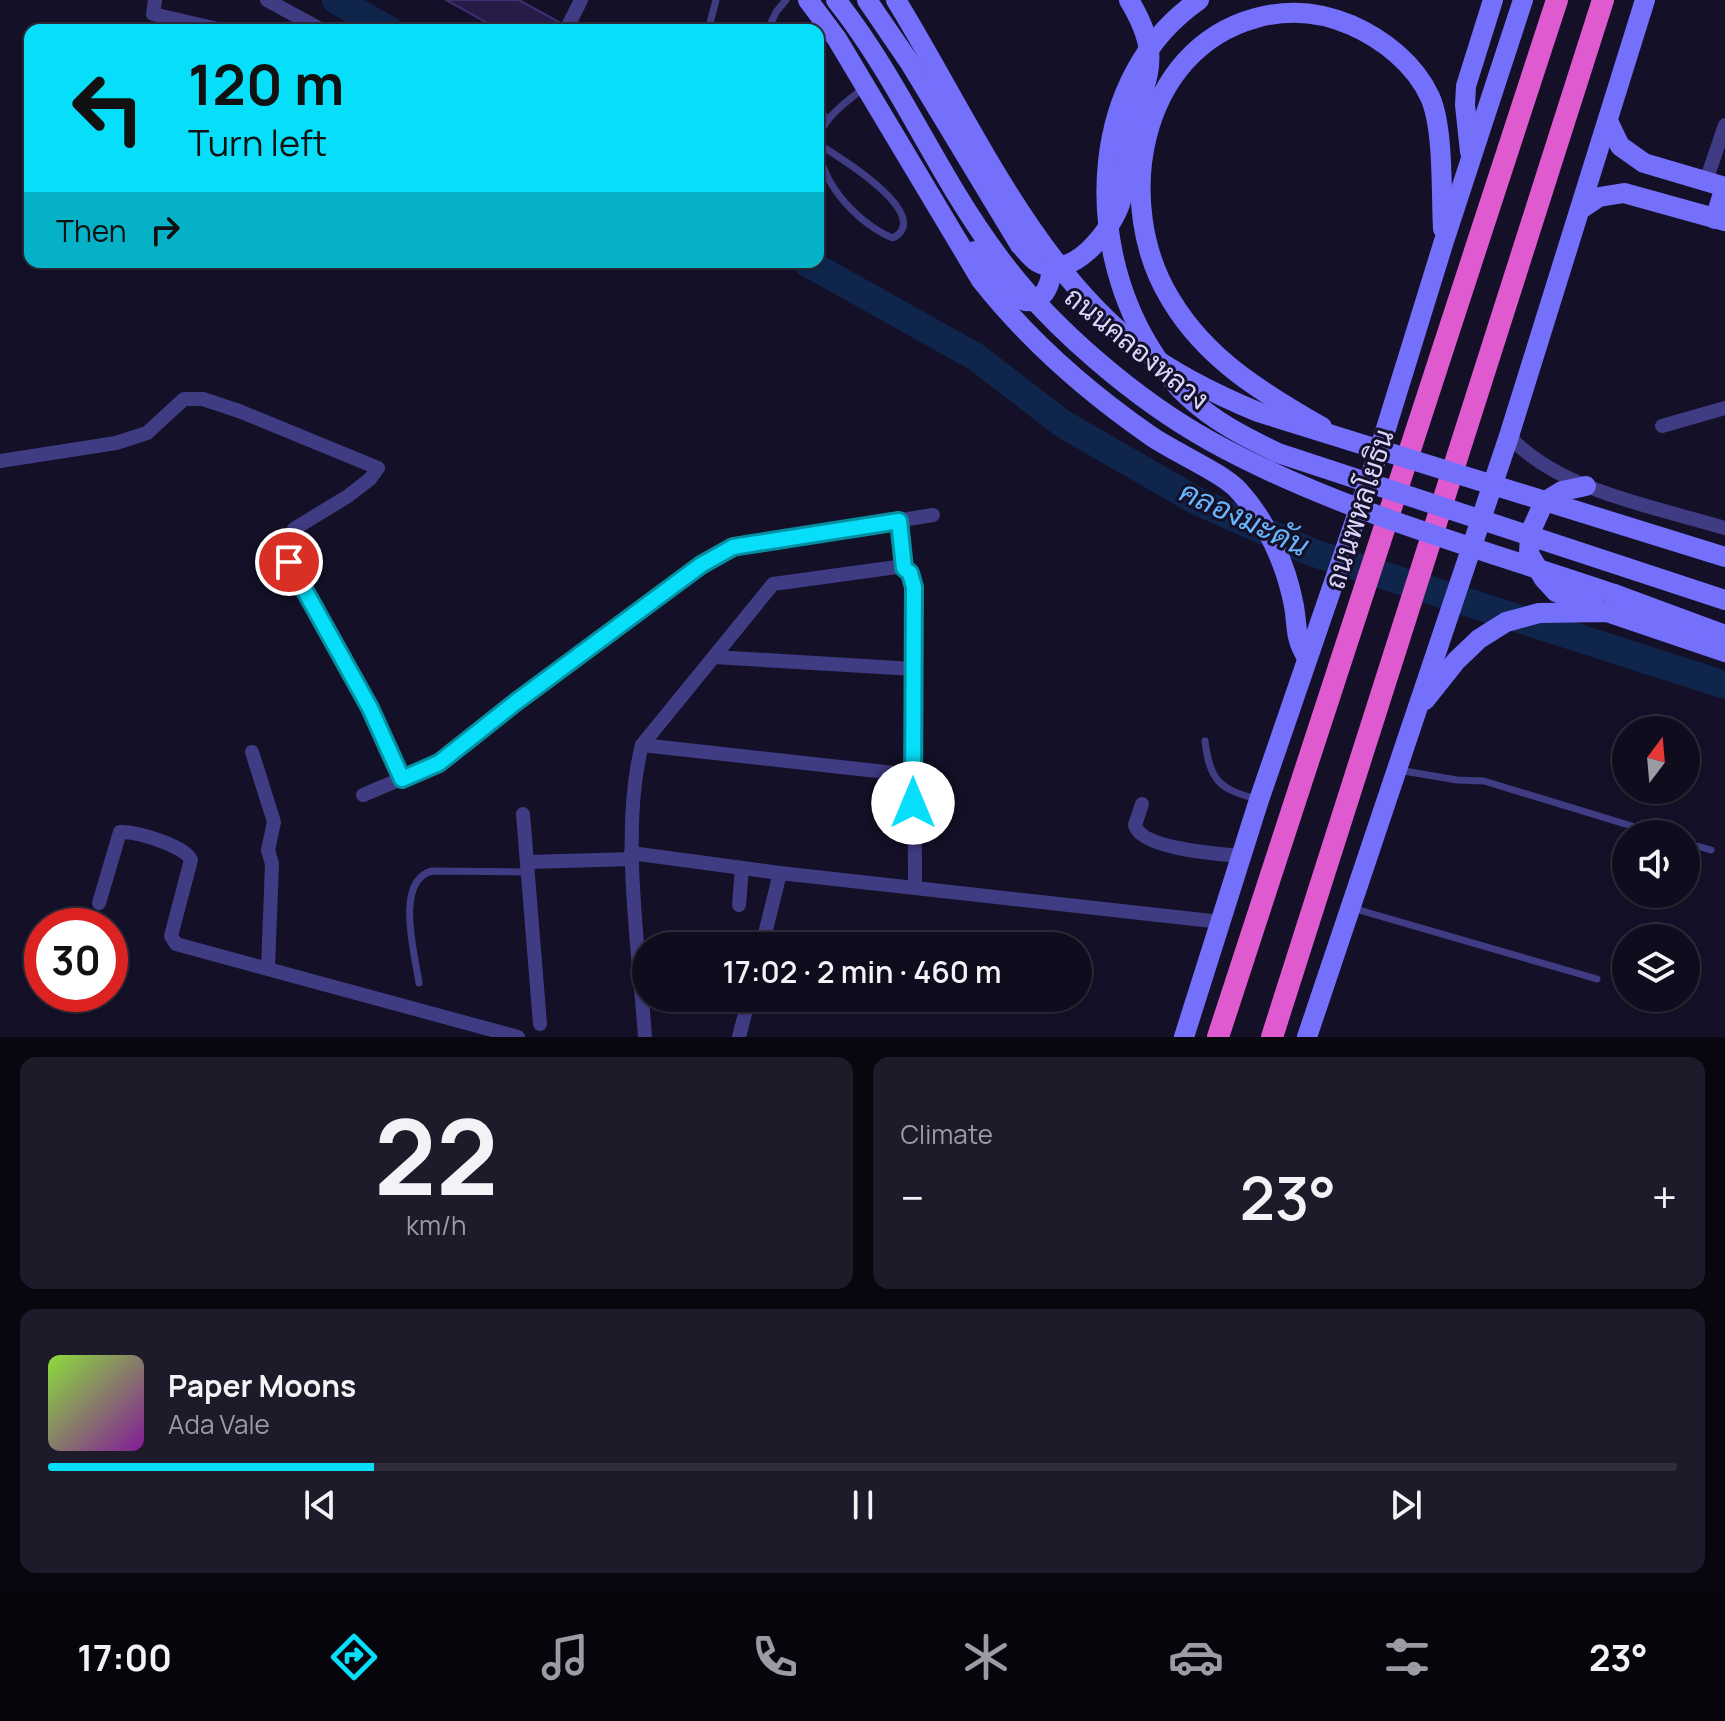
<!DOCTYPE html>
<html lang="en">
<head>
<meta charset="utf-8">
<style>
  :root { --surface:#0f0c1d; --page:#1d1a2a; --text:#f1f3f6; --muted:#9b9ba4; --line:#2f2c3b; --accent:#07def9 }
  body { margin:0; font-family:Manrope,Sarabun,sans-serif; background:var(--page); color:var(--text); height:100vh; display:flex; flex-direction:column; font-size:30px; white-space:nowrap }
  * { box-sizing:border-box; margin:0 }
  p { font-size:26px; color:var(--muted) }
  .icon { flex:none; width:44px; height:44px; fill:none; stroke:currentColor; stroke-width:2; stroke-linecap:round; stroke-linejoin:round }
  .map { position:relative; height:1037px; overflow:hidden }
  .panel { display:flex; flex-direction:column; gap:20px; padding:20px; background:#080710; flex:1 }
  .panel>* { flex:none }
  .hud { position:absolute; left:24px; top:24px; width:800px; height:244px; border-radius:16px; box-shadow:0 2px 6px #0004,0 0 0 2px var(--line); background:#07def9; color:#111; overflow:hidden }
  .needle { width:52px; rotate:16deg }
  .tools { position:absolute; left:1612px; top:716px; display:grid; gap:16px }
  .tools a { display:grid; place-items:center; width:88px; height:88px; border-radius:50%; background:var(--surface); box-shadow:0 2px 6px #0004,0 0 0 2px var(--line); font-size:40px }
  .speed { position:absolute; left:24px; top:908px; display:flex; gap:16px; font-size:40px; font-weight:700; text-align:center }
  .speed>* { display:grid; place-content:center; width:104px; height:104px; border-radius:50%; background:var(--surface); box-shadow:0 2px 6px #0004,0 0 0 2px var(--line); line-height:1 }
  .speed .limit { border:12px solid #d22; background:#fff; color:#111 }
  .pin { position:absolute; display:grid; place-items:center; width:68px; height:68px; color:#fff; margin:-34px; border:4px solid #fff; border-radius:50%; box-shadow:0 2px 8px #0007 }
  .me { position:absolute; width:88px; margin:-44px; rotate:0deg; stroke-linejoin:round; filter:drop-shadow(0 0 6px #0008) }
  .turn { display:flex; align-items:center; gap:28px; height:168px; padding:0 32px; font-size:36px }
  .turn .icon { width:104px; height:104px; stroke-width:2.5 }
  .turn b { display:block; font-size:56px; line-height:68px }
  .then { display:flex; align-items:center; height:76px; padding:0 32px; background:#0003; gap:16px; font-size:30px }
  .big { font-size:60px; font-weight:600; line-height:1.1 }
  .panel .card { flex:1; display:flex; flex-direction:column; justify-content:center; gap:12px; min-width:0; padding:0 28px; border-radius:16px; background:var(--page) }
  .panel .dial { align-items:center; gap:0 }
  .dial b { font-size:104px; line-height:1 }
  .song { display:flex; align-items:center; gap:24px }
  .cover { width:96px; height:96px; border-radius:12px; background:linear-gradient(135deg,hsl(90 70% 55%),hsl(290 70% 35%)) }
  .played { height:8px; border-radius:4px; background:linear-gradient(90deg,var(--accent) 20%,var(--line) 20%) }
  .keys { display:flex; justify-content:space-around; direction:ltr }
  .heat { display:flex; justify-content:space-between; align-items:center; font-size:44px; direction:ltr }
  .panel .tiles { flex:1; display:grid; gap:20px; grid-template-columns:1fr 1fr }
  .card:last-child { grid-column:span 2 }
  .trip { position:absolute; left:632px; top:932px; width:460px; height:80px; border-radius:40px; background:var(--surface); box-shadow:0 2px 6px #0004,0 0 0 2px var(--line); font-weight:600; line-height:80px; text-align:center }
  .dock { display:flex; height:128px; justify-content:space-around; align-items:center; background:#06050c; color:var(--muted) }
  .dock .icon { width:56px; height:56px }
  .dock .current { color:var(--accent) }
  .dock b { font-size:36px; color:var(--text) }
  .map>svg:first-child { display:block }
</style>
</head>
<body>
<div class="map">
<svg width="1725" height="1037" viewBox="0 0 1725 1037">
  <rect width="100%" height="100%" fill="#141027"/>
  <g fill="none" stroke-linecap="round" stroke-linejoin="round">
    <g stroke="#0f254b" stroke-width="28">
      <polyline points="336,0 389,30"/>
      <polyline points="806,262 976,357 1063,424 1195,500 1311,552 1725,685"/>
    </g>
  </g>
  <polygon fill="#261c47" stroke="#3d2f72" stroke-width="2" points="446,0 519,0 559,22 556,30 500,30"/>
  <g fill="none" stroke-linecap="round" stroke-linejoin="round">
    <g stroke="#403c84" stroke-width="7">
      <polyline points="708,30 716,0"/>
      <polyline points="768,30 776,12 786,0"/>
      <polyline points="818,108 828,120"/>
      <path d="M820,145C839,157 935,215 893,238C857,224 810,174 821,133C826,115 850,100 863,88"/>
      <path d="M1205,741C1210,781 1219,789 1257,799"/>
      <polyline points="1398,770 1457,780 1484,781 1658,834"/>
      <polyline points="1686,843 1711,850"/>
      <polyline points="1352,908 1597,979"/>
      <path d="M419,983C415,954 394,881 432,871L528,872"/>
    </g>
    <g stroke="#403c84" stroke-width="14">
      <polyline points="155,0 153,14 222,30"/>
      <polyline points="267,0 322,30"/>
      <polyline points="566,30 581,0"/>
      <polyline points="1706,181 1725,125"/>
      <polyline points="1662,426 1725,408"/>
      <path d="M1509,436C1559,491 1656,507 1725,528"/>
      <polyline points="0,461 116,443 147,433 184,399 203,399 239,411 378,468 370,479 348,496 294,529 285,548 289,562 370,708 402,779"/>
      <polyline points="899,521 904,568"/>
      <polyline points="714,657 914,669"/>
      <polyline points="642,745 913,775"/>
      <polyline points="252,752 274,822 268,850 272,864 268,968"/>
      <polyline points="363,795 439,763 516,702 701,565 733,547 745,545 933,515"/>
      <path d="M1142,804L1135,825C1141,849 1219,854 1241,856"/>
      <polyline points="523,814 540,1024"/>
      <polyline points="631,853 780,873 1221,922"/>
      <polyline points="528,862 632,859"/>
      <path d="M99,903L120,832C136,831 185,846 191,860L171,936L176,944L518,1037"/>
      <polyline points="739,905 742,868"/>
      <polyline points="762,946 780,873"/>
      <path d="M645,1037C639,948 620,830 642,745L773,584L897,567L904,568L914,587L915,887"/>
      <polyline points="739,1037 749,998"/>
    </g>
    <g stroke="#7570fc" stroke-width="20">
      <path d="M808,0L837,39L981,280C1030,342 1086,391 1151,436C1174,452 1223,473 1239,491C1267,522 1286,564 1294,606C1298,629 1294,636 1307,658"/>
      <path d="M867,0L910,63L1020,245C1025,250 1031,258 1037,262C1072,283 1112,230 1121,201C1128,175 1127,148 1134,122C1139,99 1152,76 1149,51C1147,33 1138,15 1129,0"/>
      <polyline points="1608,121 1620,146 1644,163 1725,187 1715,219"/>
      <polyline points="1470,152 1465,105 1466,86 1493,0"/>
      <polyline points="1581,209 1599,197 1624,193 1725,221"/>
      <path d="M975,251L1014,296C1039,312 1051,289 1052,266"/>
      <path d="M1322,427C1263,393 1207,360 1171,300C1112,205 1138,50 1256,18C1288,9 1321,12 1351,25C1383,39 1415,64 1430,97C1444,128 1441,194 1443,229"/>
      <polyline points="1586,486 1562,491 1544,502 1530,533 1529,554 1544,579 1556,592 1598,609"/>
      <polyline points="1614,594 1725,635"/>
      <polyline points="1425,700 1456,661 1479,639 1506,622 1539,613 1607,612 1725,652"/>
      <polyline points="1184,1037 1259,800 1380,448 1444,241 1523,0"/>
      <polyline points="1307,1037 1509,436 1645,0"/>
    </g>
    <g stroke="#df5ace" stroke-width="22">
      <polyline points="1218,1037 1557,0"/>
      <polyline points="1272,1037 1603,0"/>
    </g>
    <g stroke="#7570fc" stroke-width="20">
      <path d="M836,0C899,79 937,175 998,256C1049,326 1136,400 1212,442C1337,511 1479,548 1614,594"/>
      <path d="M896,0C966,114 1032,266 1140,348C1176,375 1217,395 1258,412L1725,557"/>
      <path d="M1199,0C1088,77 1084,239 1149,346C1160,364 1171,381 1186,395C1213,421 1245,437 1278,453L1725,600"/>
    </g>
  </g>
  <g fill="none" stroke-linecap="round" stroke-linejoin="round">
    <g stroke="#0590a2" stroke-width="20">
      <polyline id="route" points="289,562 370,708 402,779 439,763 516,702 701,565 733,547 745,545 899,521 904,568 910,573 914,587 913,803"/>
    </g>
    <use href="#route" stroke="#07def9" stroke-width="14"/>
  </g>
  <g text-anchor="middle" stroke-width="6" stroke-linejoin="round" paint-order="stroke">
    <g font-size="28" fill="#dbd6fe" stroke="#141027">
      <text transform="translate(1137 348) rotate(39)" y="10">ถนนคลองหลวง</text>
      <text transform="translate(1359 509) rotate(-72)" y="10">ถนนพหลโยธิน</text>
    </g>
    <g font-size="30" font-style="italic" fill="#67b5fc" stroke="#141027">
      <text transform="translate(1244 519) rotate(25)" y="10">คลองมะดัน</text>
    </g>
  </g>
</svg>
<div class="tools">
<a><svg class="needle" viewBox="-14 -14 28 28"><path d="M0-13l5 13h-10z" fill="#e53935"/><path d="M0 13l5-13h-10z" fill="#9b9ba4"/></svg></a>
<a><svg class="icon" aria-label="sound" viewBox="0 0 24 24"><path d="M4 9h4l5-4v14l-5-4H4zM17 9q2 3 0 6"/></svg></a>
<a><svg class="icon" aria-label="layers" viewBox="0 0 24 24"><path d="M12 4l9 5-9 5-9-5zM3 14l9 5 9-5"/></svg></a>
</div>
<div class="speed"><div class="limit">30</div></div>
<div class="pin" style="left:289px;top:562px;background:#d93025"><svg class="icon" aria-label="arrive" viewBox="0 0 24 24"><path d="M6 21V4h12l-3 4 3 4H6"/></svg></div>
<svg class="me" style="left:913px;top:803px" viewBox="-20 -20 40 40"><circle r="19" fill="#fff"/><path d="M0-13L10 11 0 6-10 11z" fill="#07def9"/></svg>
<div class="trip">17:02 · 2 min · 460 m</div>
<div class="hud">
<div class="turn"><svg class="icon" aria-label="left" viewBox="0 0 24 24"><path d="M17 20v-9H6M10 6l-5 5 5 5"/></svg><div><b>120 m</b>Turn left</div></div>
<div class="then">Then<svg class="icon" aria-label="right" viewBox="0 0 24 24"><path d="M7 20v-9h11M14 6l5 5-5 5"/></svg></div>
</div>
</div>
<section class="panel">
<div class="tiles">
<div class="card dial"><b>22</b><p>km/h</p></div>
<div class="card"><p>Climate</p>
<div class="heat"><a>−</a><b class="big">23°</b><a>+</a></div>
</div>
<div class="card">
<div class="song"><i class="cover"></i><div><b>Paper Moons</b><p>Ada Vale</p></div></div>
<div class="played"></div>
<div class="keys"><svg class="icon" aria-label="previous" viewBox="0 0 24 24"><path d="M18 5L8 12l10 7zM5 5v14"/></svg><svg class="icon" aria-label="pause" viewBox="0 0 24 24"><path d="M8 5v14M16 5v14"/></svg><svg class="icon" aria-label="next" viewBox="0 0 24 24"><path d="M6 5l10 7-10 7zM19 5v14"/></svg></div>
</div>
</div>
</section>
<nav class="dock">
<b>17:00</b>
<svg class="icon current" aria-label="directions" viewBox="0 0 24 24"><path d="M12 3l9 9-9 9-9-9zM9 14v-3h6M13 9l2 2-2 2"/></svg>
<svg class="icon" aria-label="music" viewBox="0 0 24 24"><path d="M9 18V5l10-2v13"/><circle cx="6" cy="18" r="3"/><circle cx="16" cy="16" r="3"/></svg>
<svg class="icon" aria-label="phone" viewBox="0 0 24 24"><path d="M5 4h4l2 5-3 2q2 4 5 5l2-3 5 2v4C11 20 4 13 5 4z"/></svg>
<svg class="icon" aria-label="climate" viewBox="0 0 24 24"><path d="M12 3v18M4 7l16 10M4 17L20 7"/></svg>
<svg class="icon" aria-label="car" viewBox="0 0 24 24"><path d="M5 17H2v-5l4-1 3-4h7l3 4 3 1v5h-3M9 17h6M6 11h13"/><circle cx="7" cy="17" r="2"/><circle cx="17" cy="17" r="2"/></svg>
<svg class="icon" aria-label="filters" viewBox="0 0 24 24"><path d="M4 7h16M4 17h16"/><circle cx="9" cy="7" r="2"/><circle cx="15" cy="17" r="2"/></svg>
<b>23°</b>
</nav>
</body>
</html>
